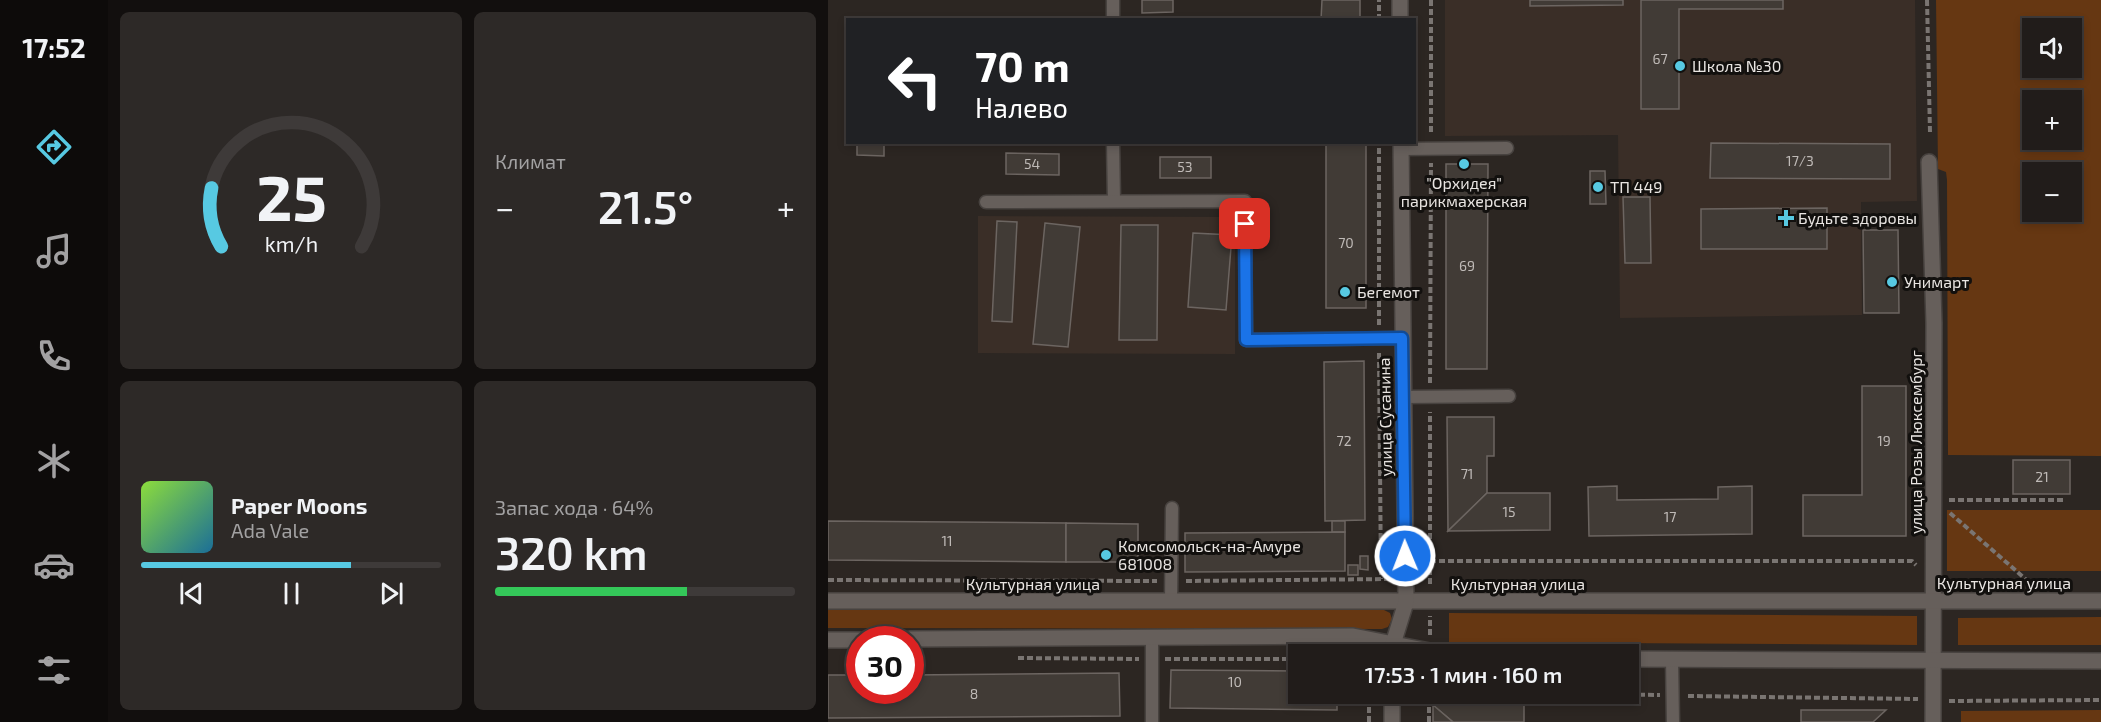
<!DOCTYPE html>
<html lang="ru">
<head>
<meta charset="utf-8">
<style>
  :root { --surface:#211c1a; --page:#2d2927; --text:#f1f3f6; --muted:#a2a1a2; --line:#3e3a39; --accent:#57c9e2 }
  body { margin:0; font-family:"Exo 2",sans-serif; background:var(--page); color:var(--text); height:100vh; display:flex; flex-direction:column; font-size:22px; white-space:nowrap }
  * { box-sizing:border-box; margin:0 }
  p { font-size:20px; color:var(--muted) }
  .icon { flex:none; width:33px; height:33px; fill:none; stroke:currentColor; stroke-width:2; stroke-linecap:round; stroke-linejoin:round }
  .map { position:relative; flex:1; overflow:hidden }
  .panel { display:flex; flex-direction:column; gap:12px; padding:12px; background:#120f0e; width:720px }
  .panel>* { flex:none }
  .guide { position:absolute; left:18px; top:18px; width:570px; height:126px; border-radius:0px; box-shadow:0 3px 9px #0003,0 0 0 2px var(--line); background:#202124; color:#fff; overflow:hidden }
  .buttons { position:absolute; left:1194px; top:18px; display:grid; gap:12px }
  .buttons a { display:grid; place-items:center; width:60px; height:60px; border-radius:0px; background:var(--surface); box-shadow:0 3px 9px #0003,0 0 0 2px var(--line); font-size:30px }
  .speed { position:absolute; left:18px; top:626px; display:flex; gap:12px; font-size:30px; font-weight:700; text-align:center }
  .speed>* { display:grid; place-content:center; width:78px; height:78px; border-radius:50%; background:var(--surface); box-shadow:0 3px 9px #0003,0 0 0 2px var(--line); line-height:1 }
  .speed .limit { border:9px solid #d22; background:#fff; color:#111 }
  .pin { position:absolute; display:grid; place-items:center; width:51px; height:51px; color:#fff; margin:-26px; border-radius:12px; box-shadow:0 3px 9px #0006 }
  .me { position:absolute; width:66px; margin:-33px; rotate:359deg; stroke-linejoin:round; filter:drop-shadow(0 0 4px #0008) }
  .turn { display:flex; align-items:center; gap:21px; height:126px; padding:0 30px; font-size:27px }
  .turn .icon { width:78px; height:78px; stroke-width:2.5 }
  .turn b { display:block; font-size:42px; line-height:51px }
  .big { font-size:45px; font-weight:600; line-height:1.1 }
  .panel .widget { flex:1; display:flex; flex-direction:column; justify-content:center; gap:9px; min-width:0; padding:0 21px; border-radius:9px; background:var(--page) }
  .panel .dial { align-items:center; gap:0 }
  .dial svg { height:156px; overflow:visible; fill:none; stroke:var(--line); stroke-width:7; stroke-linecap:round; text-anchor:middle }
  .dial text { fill:var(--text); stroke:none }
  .song { display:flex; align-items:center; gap:18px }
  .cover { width:72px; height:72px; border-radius:9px; background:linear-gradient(135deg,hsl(90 70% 55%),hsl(200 70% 35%)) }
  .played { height:6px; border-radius:3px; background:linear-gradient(90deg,var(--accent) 70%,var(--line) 70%) }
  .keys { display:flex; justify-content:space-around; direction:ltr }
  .heat { display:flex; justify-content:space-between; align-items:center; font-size:33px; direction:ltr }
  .charge { height:9px; border-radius:4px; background:linear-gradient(90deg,#34c759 64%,var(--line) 0) }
  .panel .tiles { flex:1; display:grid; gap:12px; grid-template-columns:repeat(2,1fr) }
  .trip { position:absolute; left:460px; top:644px; width:351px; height:60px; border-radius:0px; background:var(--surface); box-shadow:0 3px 9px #0003,0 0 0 2px var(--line); font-weight:600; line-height:60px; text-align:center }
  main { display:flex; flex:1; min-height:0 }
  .menu { display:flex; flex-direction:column; width:108px; justify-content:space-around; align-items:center; background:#0d0b0a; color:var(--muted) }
  .menu .icon { width:42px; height:42px }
  .menu .selected { color:var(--accent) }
  .menu b { font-size:27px; color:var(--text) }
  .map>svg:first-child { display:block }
</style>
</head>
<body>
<main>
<nav class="menu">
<b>17:52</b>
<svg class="icon selected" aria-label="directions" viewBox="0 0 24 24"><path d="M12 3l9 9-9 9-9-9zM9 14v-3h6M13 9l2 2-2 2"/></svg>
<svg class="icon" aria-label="music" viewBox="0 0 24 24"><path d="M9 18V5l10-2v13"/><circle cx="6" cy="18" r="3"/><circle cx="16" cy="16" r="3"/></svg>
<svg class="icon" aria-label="phone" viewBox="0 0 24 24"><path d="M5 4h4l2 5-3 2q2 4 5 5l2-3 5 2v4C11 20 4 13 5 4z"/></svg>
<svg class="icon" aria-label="climate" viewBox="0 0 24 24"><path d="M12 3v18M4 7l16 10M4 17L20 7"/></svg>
<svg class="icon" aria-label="car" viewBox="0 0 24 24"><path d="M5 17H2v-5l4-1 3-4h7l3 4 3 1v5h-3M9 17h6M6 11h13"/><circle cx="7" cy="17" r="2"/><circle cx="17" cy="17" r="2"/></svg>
<svg class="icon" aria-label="filters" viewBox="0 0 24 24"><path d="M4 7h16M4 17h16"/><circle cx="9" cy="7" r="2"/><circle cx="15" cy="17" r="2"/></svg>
</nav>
<section class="panel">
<div class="tiles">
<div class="widget dial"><svg viewBox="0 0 100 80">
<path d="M14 69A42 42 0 1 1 86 69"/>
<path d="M14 69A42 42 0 0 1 9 39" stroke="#57c9e2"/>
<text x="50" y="56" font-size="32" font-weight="700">25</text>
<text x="50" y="72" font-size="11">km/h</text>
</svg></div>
<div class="widget"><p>Климат</p>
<div class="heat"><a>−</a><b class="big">21.5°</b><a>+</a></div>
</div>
<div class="widget">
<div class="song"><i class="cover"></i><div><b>Paper Moons</b><p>Ada Vale</p></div></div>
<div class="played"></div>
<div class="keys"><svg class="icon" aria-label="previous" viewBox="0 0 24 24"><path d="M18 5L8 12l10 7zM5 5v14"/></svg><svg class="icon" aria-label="pause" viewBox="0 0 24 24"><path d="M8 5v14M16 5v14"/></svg><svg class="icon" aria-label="next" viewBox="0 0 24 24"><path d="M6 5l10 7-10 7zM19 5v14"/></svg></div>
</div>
<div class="widget"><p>Запас хода · 64%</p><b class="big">320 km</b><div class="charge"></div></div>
</div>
</section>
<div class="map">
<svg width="1273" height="722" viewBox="0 0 1273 722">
  <rect width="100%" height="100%" fill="#2c2622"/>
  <g fill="#3a2e27">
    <polygon points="617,0 1087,0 1089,201 1033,202 1034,315 792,318 790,135 617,136"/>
    <polygon points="150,216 407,217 407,354 150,353"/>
  </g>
  <g fill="#663712" fill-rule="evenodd">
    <path d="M1108,0H1273V456L1120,455L1119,180L1118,172L1110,169ZM1204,28H1244V68H1204ZM1204,100H1244V140H1204ZM1204,172H1244V212H1204Z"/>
    <rect x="1119" y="510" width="154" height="61"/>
    <polygon points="0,609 554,609 562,613 564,619 560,627 554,629 0,628"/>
    <polygon points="621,613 1089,616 1089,645 621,642"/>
    <polygon points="1273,617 1273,645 1130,645 1130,618"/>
    <polygon points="1273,710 1273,722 1133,722 1133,711"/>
  </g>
  <g fill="#413b36" stroke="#6c6561" stroke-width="1.5">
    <polygon points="314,0 345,0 345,12 314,13"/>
    <polygon points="494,0 532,0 532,20 493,20"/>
    <polygon points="702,0 795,0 795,5 702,6"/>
    <polygon points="813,0 955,0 955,9 851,9 851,109 813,109"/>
    <polygon points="29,142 56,142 56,156 29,155"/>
    <rect x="498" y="142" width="40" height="166"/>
    <polygon points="883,143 1062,144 1062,179 882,178"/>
    <polygon points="178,153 231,154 231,175 178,174"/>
    <rect x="332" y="157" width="51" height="21"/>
    <polygon points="618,164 660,164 659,369 618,369"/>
    <polygon points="762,171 777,171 778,204 762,204"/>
    <polygon points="795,197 822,197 823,263 797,263"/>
    <polygon points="999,208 999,249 873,249 873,209"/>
    <polygon points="169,221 189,222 184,322 164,321"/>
    <polygon points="217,223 252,227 240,347 205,344"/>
    <polygon points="293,225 330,225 329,340 291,340"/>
    <polygon points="1035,230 1070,230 1071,313 1036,313"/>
    <polygon points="365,233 404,235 398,310 360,307"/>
    <polygon points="536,361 537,520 497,521 496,362"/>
    <polygon points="1034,386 1078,386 1078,536 975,536 975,495 1034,495"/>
    <polygon points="619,417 666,417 666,456 659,456 659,493 620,531"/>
    <rect x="1185" y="460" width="57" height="34"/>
    <polygon points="789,486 789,500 890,499 890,487 924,486 924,534 761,536 760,487"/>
    <polygon points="659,493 722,493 722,530 620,531"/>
    <polygon points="0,521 238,523 238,562 0,560"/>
    <rect x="504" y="521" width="13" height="11"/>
    <polygon points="238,523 310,524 310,562 238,562"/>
    <polygon points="517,532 517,571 357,572 357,533"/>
    <polygon points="532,556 540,556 540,570 532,569"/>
    <rect x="520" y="565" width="10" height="10"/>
    <polygon points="343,670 471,671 471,693 509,693 509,710 342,708"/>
    <polygon points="291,673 292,716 0,718 0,675 32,675 32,690 82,690 82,675"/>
    <polygon points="696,704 696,722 625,722 605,705"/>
    <polygon points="605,705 625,722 605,722"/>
    <polygon points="973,710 1058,710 1045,722 973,722"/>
  </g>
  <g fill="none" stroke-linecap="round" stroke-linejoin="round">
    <g stroke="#47423f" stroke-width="15">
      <g id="lane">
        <polyline points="285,0 285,20"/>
        <polyline points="285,142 286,201"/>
        <polyline points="573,149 679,148"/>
        <polyline points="158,202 417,201 418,340 574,338"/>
        <polyline points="575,397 681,396"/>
        <polyline points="343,602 344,508"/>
        <polyline points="324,638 324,722"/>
        <polyline points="844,659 845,722"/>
      </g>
    </g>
    <g stroke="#47423f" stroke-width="18">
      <g id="street">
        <polyline points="572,0 572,20"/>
        <polyline points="1101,162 1106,323 1105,722"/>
        <polyline points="0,601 1273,601"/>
        <polyline points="82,639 525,636 617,654"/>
        <polyline points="0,640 32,640"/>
        <polyline points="565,653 565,644 578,602 573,142"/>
        <polyline points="801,659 1273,661"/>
        <polyline points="564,722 564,693"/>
      </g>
    </g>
    <g stroke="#7a7572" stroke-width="4" stroke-dasharray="6 3" stroke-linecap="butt">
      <polyline points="603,0 603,134"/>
      <polyline points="1099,0 1102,132"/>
      <polyline points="551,20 551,0"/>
      <polyline points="551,325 551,142"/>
      <polyline points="551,353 553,579"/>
      <polyline points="602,383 603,163"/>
      <polyline points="1121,500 1237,500"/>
      <polyline points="1122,513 1202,583"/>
      <polyline points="602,561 1084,561 1088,565"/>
      <polyline points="0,580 329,581"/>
      <polyline points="358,581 563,579"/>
      <polyline points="602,584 602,412"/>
      <polyline points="602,635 602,616"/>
      <polyline points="190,658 311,659"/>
      <polyline points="337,659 471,659"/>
      <polyline points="649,693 832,695"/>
      <polyline points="860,696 1090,699"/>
      <polyline points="1121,701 1273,700"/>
      <polyline points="541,722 541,693"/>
      <polyline points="601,722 601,693"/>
    </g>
    <use href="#lane" stroke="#665f5b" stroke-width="12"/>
    <use href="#street" stroke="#665f5b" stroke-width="15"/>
  </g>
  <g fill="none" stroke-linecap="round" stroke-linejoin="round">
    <g stroke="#114b97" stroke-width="15">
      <polyline id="route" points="417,224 418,340 574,338 577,556"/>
    </g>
    <use href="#route" stroke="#1a73e8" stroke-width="10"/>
  </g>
  <g fill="#57c9e2" stroke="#12100e" stroke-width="2">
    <circle cx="852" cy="66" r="6"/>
    <circle cx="636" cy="164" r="6"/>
    <circle cx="770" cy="187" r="6"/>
    <path d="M955 209h6v6h6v6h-6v6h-6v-6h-6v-6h6z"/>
    <circle cx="1064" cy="282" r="6"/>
    <circle cx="517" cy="292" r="6"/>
    <circle cx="278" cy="555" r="6"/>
  </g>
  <g text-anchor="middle" stroke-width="6" stroke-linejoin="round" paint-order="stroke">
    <g font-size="14" fill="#bfbab7">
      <text x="832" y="64">67</text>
      <text x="972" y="166">17/3</text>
      <text x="204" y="169">54</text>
      <text x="357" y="172">53</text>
      <text x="518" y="248">70</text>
      <text x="639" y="271">69</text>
      <text x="516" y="446">72</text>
      <text x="1056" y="446">19</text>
      <text x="639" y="479">71</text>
      <text x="1214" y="482">21</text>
      <text x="681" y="517">15</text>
      <text x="842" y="522">17</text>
      <text x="119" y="546">11</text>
      <text x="407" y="687">10</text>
      <text x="146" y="699">8</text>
    </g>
    <g font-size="16" fill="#e9e5e2" stroke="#12100e" text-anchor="start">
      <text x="864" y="72">Школа №30</text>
      <text x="636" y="189" text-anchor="middle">"Орхидея"<tspan x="636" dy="18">парикмахерская</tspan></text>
      <text x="782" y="193">ТП 449</text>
      <text x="970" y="224">Будьте здоровы</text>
      <text x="1076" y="288">Унимарт</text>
      <text x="529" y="298">Бегемот</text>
      <text x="290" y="552">Комсомольск-на-Амуре<tspan x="290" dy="18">681008</tspan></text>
    </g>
    <g font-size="16" fill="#e9e5e2" stroke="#12100e">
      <text transform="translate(557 417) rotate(-91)" y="6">улица Сусанина</text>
      <text transform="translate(1088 442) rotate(-90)" y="6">улица Розы Люксембург</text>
      <text x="1176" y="589">Культурная улица</text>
      <text x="205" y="590">Культурная улица</text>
      <text x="690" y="590">Культурная улица</text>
    </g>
  </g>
</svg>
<div class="buttons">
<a><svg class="icon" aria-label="sound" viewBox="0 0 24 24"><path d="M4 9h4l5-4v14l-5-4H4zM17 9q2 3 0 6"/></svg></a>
<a>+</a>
<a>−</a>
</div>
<div class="speed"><div class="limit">30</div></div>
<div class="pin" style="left:417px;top:224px;background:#d93025"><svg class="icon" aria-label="arrive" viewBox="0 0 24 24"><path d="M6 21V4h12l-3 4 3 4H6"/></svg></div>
<svg class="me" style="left:577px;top:556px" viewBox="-20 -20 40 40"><circle r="17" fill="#1a73e8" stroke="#fff" stroke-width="3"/><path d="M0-11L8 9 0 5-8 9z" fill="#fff"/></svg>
<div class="trip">17:53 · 1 мин · 160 m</div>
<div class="guide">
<div class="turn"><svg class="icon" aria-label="left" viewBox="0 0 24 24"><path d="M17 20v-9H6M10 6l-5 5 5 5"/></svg><div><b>70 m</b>Налево</div></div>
</div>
</div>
</main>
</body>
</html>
